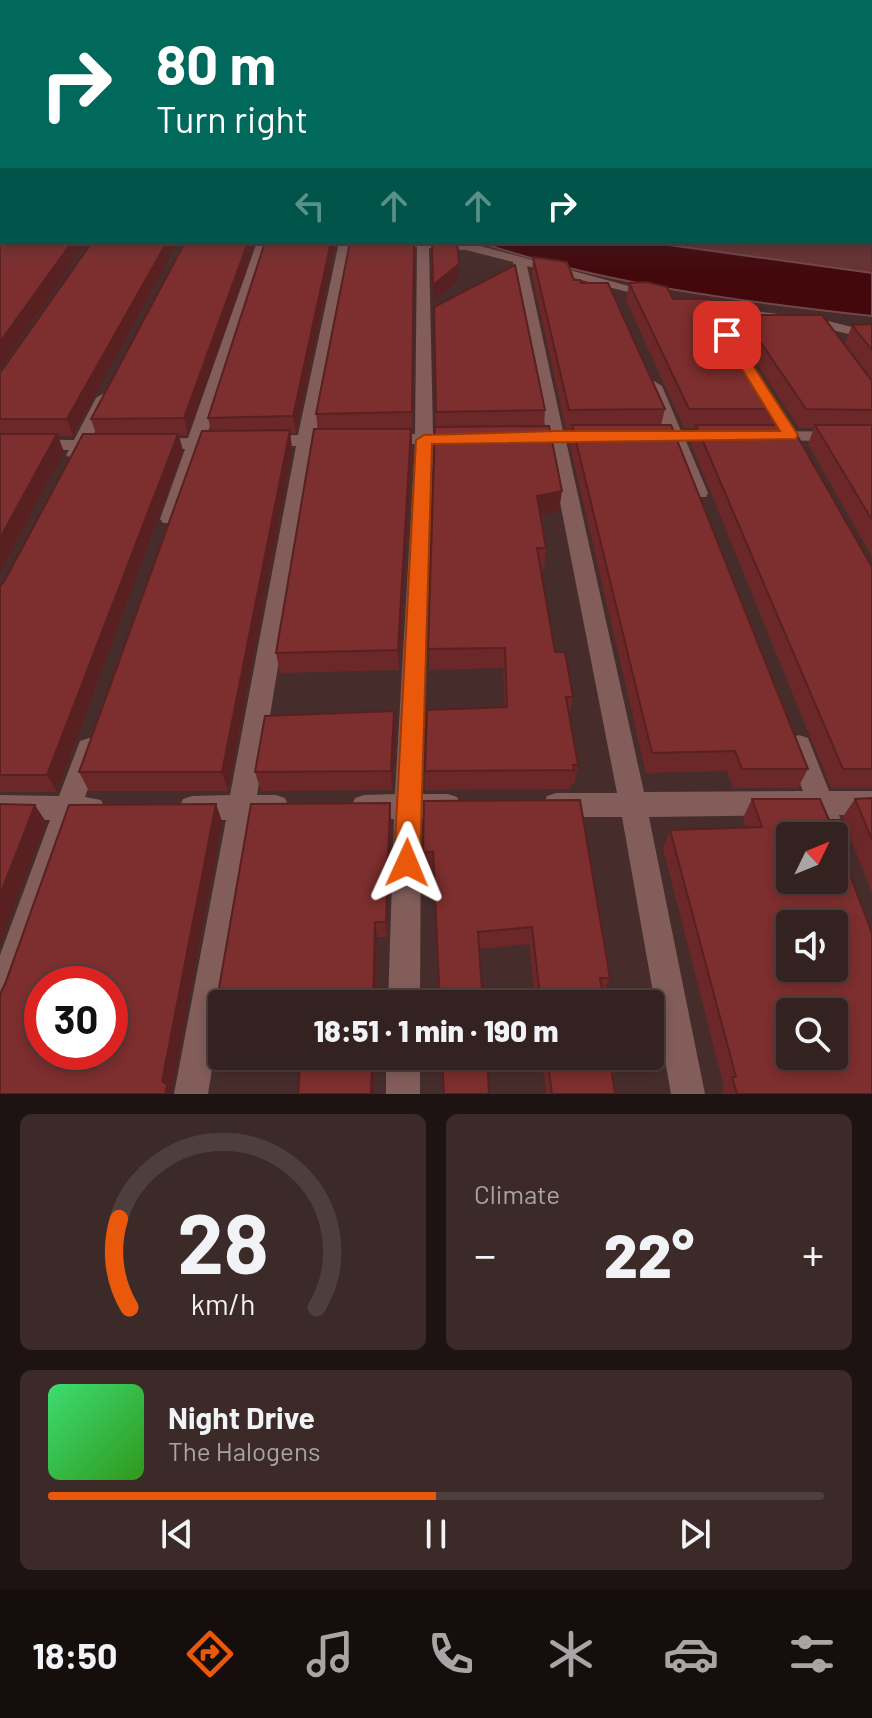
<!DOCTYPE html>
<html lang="en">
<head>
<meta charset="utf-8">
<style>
  :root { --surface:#342220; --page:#3c2a29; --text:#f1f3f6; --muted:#a9a4a5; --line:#4e3f3e; --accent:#ea580c }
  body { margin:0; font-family:Barlow,sans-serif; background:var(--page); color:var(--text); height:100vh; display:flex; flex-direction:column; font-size:30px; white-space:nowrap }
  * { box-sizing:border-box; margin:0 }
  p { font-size:26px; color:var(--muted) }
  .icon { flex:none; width:44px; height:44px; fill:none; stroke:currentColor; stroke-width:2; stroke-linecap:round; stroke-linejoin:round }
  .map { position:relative; height:1094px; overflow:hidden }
  .panel { display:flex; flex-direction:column; gap:20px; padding:20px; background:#1d1312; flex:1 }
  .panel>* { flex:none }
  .banner { position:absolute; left:0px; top:0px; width:872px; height:244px; box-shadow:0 4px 12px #0003,0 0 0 2px var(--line); background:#00695c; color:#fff; overflow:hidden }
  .needle { width:52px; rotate:47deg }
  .controls { position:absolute; left:776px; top:822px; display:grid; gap:16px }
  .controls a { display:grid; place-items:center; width:72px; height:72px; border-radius:8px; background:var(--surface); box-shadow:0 4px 12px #0003,0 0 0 2px var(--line); font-size:40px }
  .speed { position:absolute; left:24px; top:966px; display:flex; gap:16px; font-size:40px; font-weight:700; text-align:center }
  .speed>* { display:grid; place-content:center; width:104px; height:104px; border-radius:50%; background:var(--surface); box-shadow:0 4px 12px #0003,0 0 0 2px var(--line); line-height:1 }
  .speed .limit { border:12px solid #d22; background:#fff; color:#111 }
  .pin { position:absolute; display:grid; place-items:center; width:68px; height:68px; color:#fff; margin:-34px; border-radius:16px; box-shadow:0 4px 12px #0006 }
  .me { position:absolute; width:88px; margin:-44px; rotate:1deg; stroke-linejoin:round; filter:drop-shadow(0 0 6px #0008) }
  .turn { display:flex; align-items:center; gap:28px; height:168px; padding:0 24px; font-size:36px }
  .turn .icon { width:104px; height:104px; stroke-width:2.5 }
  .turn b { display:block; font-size:56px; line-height:68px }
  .lanes { display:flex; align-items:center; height:76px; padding:0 24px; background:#0003; justify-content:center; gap:40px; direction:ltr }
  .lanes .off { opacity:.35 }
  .big { font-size:60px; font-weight:800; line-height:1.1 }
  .panel .tile { flex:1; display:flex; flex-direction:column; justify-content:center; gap:12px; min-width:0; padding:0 28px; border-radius:12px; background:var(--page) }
  .panel .dial { align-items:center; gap:0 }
  .dial svg { height:208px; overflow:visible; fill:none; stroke:var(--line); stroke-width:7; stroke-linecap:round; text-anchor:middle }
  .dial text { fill:var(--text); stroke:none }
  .song { display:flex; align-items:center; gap:24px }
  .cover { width:96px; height:96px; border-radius:12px; background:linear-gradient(135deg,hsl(140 70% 55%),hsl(110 70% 35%)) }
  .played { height:8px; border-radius:4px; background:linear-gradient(90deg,var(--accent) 50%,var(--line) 50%) }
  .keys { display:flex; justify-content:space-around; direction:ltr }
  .heat { display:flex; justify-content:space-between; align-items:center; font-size:44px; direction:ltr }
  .panel .tiles { flex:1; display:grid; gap:20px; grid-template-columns:1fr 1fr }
  .tile:last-child { grid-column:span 2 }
  .trip { position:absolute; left:208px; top:990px; width:456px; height:80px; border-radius:8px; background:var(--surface); box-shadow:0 4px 12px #0003,0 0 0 2px var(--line); font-weight:800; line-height:80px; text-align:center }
  .dock { display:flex; height:128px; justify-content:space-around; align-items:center; background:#150e0d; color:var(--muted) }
  .dock .icon { width:56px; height:56px }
  .dock .current { color:var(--accent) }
  .dock b { font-size:36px; color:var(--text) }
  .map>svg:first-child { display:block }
</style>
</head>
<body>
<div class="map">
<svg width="872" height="1094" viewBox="0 0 872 1094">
  <rect width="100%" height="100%" fill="#462d2b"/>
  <polygon fill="#673331" points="870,192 872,273 647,242 870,242"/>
  <path fill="#43080c" stroke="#744649" stroke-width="2" d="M479,242H647L872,273V316C739,301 606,285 479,242Z"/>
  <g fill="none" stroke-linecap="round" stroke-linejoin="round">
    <g fill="#825d5a" fill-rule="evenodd">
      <polygon points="2,131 2,138 0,139 0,132"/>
      <polygon points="257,242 269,242 206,438 224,438 233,443 224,448 202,449 180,519 177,523 163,523 160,519 185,449 156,449 147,444 156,439 188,438"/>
      <polygon points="339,242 351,242 316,435 340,435 349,440 340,445 314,446 257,795 276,795 285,798 289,807 285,816 276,819 253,819 208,1094 174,1094 226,820 192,820 183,817 179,808 183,799 192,796 230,795 296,446 264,446 255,441 264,436 298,435"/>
      <polygon points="388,242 466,242 662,295 655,299 527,266 563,431 596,431 605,436 596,441 566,441 644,792 803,791 786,746 790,738 799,735 808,738 829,791 872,791 872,815 839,815 847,836 843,845 834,848 834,836 819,836 812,815 649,817 705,1094 671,1094 622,817 556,817 547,814 543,805 547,796 556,793 617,793 548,441 524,441 515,436 524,431 546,431 513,262 466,250 429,248 433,434 460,433 469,438 460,443 433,444 422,794 448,794 457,797 461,806 457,815 448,818 421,818 420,1004 388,1004 394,819 364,819 355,816 351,807 355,798 364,795 395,794 415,444 384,445 375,440 384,435 415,434 417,247 394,246"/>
      <polygon points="690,300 712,306 820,319 872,332 872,340 820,327 711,314 685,307 685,301"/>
      <polygon points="654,381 662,386 681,431 720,431 729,436 720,441 686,441 708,493 706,497 692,497 669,441 652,441 643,436 652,431 664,431 646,386"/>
      <polygon points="104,393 112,398 91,440 110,441 113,445 110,449 86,450 81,459 75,460 66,455 69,450 0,449 0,439 74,440 96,398"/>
      <polygon points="772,431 872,432 872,442 766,440 763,436 766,432"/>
      <polygon points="89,738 98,741 102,749 85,797 101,800 105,809 101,818 77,821 16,997 11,1008 0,1013 0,955 50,820 0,819 0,795 59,796 80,741"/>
      <rect x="386" y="1056" width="34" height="38"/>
    </g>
  </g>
  <g fill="#6c2828">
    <polygon points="92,242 178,242 73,436 58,436 64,452 0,573 0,373"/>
    <polygon points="185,242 188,435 179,435 183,451 57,792 0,792 0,586 4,582 96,434 91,419"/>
    <polygon points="336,242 296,433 290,433 292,450 228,791 89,791 79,772 211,431 208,418"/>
    <polygon points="414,242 412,448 399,670 280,673 276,653 318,429 316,414"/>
    <polygon points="533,257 581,283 665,409 661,425 808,769 798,788 733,788 727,771 646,773 570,445 572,429 566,429 532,274"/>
    <polygon points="629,283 673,299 781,409 776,425 872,567 872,788 831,788 691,444 696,428 684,428 626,300"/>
    <polygon points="434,307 545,410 544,426 559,511 540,515 546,548 544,569 541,569 555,652 573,697 569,715 578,765 574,784 571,784 570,789 425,790 425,771 505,707 503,668 429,670 436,427"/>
    <polygon points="742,315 872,381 872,557 808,444 814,428 799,428 737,333"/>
    <polygon points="872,324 872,379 845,343 852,325"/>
    <polygon points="394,711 396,731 392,790 261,791 255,772"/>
    <polygon points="872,798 872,893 843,820 844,859 872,1094 722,1094 721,1091 724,1087 663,848 670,830 746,828 743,818 752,799 829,820 843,820 842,818 855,799"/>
    <polygon points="424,801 610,978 603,994 605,1004 536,1004 529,944 479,949 483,1004 439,1004 433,870 424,870"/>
    <polygon points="390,803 391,820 387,937 377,937 374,1094 298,1094 300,1069 215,1070 207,1057"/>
    <polygon points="542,1056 615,1056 617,1068 613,1077 616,1094 546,1094"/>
  </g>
  <g fill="#582020">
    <polygon points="72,242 87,242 0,368 0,342"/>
    <polygon points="167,242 178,242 73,436 67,419"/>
    <polygon points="248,242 256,242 188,435 184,418"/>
    <polygon points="331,242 336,242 296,433 293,416"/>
    <polygon points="459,264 458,281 433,302 433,285"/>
    <polygon points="411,429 412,448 399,670 398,650"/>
    <polygon points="290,430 292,450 228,791 222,772"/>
    <polygon points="57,434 64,452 0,573 0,538"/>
    <polygon points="178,434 183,451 57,792 47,775"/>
    <polygon points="562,491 559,511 535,516 537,496"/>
    <polygon points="394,711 396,731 392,790 391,771"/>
    <polygon points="390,803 391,820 387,937 386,922"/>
    <polygon points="216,804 222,821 172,1091 174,1094 165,1094 162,1081"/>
    <polygon points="35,805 46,822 0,945 0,895"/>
    <polygon points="375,922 377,937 376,1004 373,1004"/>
    <polygon points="372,1056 374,1056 374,1094 371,1094"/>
  </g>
  <g fill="#7d2e2e" stroke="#582020" stroke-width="2" fill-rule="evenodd">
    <polygon points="0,147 2,147 2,225 0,224"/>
    <polygon points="2,231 2,242 72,242 0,342 0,233"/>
    <polygon points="92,242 167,242 67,419 0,419 0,373"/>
    <polygon points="185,242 248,242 184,418 91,419"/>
    <polygon points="265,242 331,242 293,416 208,418"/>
    <polygon points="350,242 414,242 412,412 316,414"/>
    <polygon points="432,242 457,242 459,264 433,285"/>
    <polygon points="533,257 567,262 574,280 580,280 581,283 608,283 665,409 569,410"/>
    <polygon points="515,265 545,410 436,412 434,307"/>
    <polygon points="647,282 667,287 673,299 709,299 781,409 689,409 629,283"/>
    <polygon points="742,315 822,315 872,381 872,410 806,409"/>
    <polygon points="872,324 872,350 852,325"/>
    <polygon points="572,425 671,425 808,769 742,769 735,751 652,753"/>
    <polygon points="696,425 791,425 872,567 872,769 843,769"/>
    <polygon points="815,425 872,425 872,520"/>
    <polygon points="549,426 562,491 537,496 546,548 537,548 555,652 565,652 573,697 566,697 578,765 573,765 574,770 425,771 427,710 507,707 505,648 428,649 435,427"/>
    <polygon points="314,429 411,429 398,650 276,653"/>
    <polygon points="290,430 222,772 79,772 202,431"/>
    <polygon points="0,434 57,434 0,538"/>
    <polygon points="83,434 178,434 47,775 0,775 0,586 4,582"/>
    <polygon points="394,711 391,771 255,772 265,716"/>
    <polygon points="872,798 872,840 855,799"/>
    <path d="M752,799H820L829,820H843L844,859L872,933V1094H737L732,1077H736L670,830L762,827ZM790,836H834V880H790ZM790,924H834V968H790ZM790,1012H834V1056H790Z"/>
    <polygon points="580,800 610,978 600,978 605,1004 541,1004 532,927 478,932 483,1004 440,1004 433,852 423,852 424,801"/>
    <polygon points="390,803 386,922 375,922 373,1004 222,1004 222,1056 289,1056 207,1057 251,804"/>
    <polygon points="0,804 35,805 0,895"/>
    <path d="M216,804L162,1081L167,1085L165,1094H0V994L5,984L69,805ZM42,984H110V1052H42Z"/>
    <polygon points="301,1056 372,1056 371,1094 298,1094"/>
    <polygon points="442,1056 487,1056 489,1094 444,1094"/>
    <polygon points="547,1056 615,1056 617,1068 611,1068 615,1094 552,1094"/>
  </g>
  <linearGradient id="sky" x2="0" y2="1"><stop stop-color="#261918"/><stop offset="0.44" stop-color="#574c55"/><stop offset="1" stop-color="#574c55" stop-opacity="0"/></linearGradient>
  <rect width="872" height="271" fill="url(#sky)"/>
  <polygon fill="#ea580c" stroke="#983908" stroke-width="2" points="723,333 732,333 798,435 796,439 432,444 420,863 416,871 407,875 398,871 394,863 416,440 424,435 556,431 780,431 721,335"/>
</svg>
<div class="controls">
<a><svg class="needle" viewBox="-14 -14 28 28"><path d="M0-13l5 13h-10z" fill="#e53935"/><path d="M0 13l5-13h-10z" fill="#a9a4a5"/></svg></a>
<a><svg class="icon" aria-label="sound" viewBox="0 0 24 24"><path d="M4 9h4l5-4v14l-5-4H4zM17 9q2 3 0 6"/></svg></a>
<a><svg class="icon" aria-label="search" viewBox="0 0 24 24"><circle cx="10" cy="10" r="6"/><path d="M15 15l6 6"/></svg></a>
</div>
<div class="speed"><div class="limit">30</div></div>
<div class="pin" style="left:727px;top:335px;background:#d93025"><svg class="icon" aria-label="arrive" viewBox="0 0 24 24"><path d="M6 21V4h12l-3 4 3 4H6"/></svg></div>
<svg class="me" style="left:407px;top:863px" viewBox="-20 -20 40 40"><path d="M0-17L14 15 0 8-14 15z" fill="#ea580c" stroke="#fff" stroke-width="4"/></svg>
<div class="trip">18:51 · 1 min · 190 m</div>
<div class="banner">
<div class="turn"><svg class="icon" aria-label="right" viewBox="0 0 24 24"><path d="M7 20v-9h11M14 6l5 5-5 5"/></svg><div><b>80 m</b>Turn right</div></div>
<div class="lanes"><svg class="icon off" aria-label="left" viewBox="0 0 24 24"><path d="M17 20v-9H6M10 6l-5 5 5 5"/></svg><svg class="icon off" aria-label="ahead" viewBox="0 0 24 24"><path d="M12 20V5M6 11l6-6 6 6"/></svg><svg class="icon off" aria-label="ahead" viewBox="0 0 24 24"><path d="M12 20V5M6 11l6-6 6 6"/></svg><svg class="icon" aria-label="right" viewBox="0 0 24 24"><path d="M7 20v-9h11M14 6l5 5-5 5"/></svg></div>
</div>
</div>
<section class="panel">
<div class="tiles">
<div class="tile dial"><svg viewBox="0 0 100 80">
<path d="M14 69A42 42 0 1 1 86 69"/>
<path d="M14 69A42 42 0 0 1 10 35" stroke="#ea580c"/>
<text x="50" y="56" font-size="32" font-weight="700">28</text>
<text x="50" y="72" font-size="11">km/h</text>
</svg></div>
<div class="tile"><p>Climate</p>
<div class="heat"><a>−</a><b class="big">22°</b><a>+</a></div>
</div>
<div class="tile">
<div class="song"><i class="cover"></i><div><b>Night Drive</b><p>The Halogens</p></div></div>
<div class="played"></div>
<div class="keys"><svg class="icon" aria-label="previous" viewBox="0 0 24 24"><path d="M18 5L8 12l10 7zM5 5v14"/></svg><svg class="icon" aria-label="pause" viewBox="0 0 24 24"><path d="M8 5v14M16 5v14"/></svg><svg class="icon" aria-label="next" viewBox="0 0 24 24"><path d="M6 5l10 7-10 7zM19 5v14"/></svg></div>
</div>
</div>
</section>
<nav class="dock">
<b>18:50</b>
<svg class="icon current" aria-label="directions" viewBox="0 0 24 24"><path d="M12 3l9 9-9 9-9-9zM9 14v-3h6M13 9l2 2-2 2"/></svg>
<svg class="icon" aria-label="music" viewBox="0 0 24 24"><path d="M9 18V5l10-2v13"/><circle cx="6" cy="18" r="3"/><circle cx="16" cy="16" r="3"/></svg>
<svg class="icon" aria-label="phone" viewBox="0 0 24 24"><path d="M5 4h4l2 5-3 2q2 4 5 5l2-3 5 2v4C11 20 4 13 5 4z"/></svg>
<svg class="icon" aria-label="climate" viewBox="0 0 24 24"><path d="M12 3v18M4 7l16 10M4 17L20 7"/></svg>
<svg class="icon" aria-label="car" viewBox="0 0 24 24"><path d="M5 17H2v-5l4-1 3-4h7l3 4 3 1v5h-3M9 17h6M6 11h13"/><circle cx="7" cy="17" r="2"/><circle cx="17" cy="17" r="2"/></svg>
<svg class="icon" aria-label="filters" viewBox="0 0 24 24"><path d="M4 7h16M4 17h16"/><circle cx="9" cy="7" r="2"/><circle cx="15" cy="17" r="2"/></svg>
</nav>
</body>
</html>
